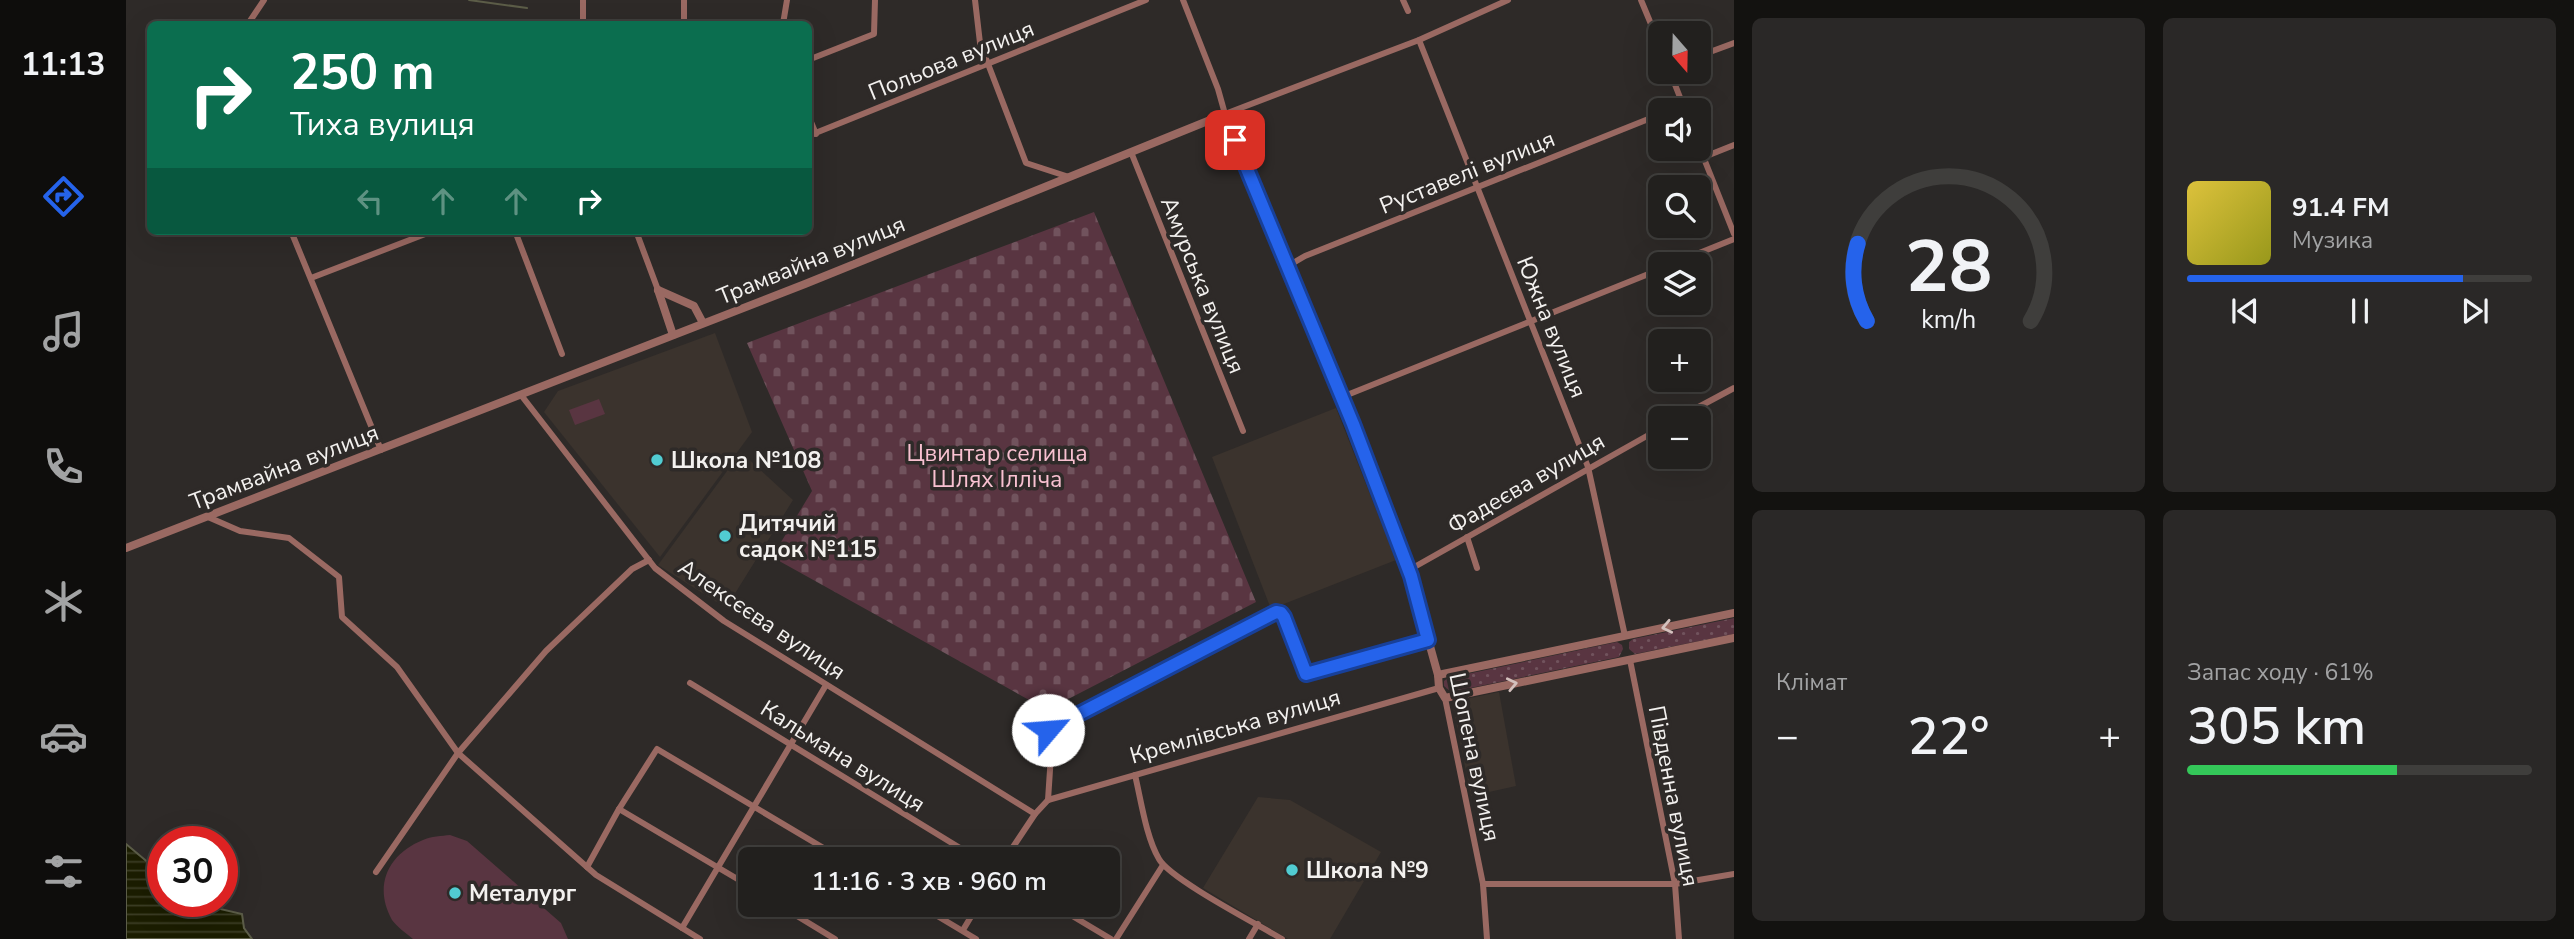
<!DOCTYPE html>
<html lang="uk">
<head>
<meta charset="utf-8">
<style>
  :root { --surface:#22201e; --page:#2a2827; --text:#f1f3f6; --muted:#a2a3a4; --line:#3f3e3c; --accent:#2563eb }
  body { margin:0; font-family:"Nunito Sans",sans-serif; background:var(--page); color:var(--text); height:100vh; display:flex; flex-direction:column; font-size:26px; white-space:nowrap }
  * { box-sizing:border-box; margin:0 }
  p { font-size:23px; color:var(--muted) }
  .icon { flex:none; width:38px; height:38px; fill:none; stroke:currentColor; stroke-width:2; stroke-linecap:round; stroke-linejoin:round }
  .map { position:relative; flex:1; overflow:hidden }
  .panel { display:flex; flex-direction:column; gap:18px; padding:18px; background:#131210; width:840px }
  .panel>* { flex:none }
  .hud { position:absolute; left:21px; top:21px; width:665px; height:214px; border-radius:10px; box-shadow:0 7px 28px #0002,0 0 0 2px var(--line); background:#0b6e4f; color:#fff; overflow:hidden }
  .needle { width:46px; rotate:160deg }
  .tools { position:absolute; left:1522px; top:21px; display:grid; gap:14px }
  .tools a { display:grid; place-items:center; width:63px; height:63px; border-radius:10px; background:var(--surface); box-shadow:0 7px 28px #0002,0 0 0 2px var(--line); font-size:35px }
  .speed { position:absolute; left:21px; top:826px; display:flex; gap:14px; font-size:35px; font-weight:700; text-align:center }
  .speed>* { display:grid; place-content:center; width:91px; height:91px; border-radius:50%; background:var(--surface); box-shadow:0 7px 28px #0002,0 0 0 2px var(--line); line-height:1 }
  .speed .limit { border:10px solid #d22; background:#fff; color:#111 }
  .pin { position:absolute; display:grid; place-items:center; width:60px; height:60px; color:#fff; margin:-30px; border-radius:14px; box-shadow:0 4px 10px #0006 }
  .me { position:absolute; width:77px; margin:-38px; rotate:63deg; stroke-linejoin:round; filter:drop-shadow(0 0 5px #0008) }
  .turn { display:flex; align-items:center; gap:24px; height:147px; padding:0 28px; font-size:32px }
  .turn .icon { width:91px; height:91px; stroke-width:2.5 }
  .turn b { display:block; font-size:49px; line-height:60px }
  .lanes { display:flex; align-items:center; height:66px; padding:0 28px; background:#0003; justify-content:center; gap:35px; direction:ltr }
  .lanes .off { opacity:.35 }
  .big { font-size:52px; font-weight:600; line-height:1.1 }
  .panel .tile { flex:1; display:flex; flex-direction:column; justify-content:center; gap:10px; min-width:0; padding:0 24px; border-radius:10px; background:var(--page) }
  .panel .dial { align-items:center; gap:0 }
  .dial svg { height:182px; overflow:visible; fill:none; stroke:var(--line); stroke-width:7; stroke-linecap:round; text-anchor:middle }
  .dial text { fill:var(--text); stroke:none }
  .song { display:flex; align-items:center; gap:21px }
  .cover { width:84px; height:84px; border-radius:10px; background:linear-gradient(135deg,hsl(50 70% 55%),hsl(60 70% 35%)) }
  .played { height:7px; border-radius:4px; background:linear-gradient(90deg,var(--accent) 80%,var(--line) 80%) }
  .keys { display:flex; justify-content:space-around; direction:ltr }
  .heat { display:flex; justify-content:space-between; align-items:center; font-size:38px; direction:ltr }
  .charge { height:10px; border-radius:5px; background:linear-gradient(90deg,#34c759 61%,var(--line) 0) }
  .panel .tiles { flex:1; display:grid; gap:18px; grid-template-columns:repeat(2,1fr) }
  .trip { position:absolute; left:612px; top:847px; width:382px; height:70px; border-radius:10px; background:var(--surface); box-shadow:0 7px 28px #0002,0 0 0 2px var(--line); font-weight:600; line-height:70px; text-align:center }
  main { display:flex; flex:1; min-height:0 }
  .tab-bar { display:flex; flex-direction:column; width:126px; justify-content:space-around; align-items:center; background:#0e0d0c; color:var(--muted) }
  .tab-bar .icon { width:49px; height:49px }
  .tab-bar .active { color:var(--accent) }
  .tab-bar b { font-size:32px; color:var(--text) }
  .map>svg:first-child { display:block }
</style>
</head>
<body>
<main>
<nav class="tab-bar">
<b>11:13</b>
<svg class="icon active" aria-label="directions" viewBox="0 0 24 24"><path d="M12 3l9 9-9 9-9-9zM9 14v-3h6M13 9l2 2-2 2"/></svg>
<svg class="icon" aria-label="music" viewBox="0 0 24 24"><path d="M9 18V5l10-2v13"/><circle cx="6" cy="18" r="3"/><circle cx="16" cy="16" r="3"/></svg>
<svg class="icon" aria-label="phone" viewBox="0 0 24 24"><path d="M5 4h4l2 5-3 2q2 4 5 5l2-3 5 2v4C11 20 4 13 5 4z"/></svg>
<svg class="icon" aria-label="climate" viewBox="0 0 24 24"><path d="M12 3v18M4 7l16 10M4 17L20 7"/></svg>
<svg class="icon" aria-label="car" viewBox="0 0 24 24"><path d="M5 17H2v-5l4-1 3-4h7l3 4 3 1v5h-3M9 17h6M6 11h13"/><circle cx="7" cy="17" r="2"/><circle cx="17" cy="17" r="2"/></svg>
<svg class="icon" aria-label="filters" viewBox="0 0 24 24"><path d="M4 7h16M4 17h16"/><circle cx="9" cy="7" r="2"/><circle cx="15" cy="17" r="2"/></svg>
</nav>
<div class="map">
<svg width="1608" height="939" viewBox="0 0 1608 939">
  <defs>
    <pattern id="grass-dots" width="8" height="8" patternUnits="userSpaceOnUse" patternTransform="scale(1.75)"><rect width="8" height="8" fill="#593541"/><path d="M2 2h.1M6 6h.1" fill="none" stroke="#71535d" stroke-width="1.8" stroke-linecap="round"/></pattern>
    <pattern id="cemetery-stones" width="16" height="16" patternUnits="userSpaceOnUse" patternTransform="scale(1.75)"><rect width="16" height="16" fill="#593541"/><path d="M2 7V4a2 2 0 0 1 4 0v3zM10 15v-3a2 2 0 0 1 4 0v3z" fill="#71535d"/></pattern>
    <pattern id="water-rules" width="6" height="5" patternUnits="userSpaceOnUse" patternTransform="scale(1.75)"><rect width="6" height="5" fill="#1b1d00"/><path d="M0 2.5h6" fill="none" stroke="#3d3e26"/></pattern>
  </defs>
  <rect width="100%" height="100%" fill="#2e2a28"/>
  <g fill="#3b332d">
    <polygon points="589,333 626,432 534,557 418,412 432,391"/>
    <polygon points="1210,408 1270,560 1145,609 1086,457"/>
    <polygon points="615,452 667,500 600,608 532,565"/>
    <polygon points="1373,692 1390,786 1345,796 1326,702"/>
    <polygon points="1132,797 1164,800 1255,852 1204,939 1162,939 1077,888"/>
  </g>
  <g fill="url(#grass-dots)">
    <polygon points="1608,618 1608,634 1509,654 1503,649 1503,642 1507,639"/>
    <polygon points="1491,642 1496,645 1497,649 1493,657 1325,692 1318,686 1318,681 1322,678"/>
  </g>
  <polygon fill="url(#cemetery-stones)" points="968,212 1130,602 921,710 646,557 686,491 621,343"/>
  <g fill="#593541">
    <polygon points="473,399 479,414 449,425 443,410"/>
    <path d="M324,835L341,841L435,923L442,939H287C280,933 271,927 266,920C247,886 262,854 297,840C305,836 316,836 324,835Z"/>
  </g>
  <polygon fill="url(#water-rules)" stroke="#5c5d48" stroke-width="2" points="0,844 37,875 37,901 60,901 116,914 118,928 126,939 0,939"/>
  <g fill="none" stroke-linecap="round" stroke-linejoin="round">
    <polyline stroke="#5c5d48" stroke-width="2" points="343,0 401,8"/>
    <g stroke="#9a6962" stroke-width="6">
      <polyline points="849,0 854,43 900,163 943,177"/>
      <polyline points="1057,0 1092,89 1099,114 1293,40 1382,0"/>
      <polyline points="1277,0 1282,11"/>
      <polyline points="1515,0 1535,48"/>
      <polyline points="122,24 138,0"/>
      <polyline points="457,24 457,0"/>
      <polyline points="554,24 558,20 558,0"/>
      <polyline points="657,24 661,0"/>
      <polyline points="1293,40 1462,467 1499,636"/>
      <polyline points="1573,56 1608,43"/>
      <polyline points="682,60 748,34 749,0"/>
      <polyline points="1544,72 1559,110"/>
      <polyline points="1544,110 1557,105"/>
      <polyline points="682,115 690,134"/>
      <polyline points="682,136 1020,0"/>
      <polyline points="1573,146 1608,234"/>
      <polyline points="1005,152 1117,431"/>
      <polyline points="1578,157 1608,145"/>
      <polyline points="165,231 255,450"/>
      <polyline points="389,231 436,354"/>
      <polyline points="510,231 532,290"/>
      <polyline points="1546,264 1608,239"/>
      <polyline points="1162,266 1179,256 1535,114"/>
      <polyline points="185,278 307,231"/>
      <polyline points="395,395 529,568 598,621 909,814"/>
      <polyline points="1216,397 1535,269"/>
      <polyline points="1552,418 1608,388"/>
      <polyline points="82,517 114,531 163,538 213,577 216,617 271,667 332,753 470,875 574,939"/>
      <polyline points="1341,537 1351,568"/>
      <polyline points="1283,570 1535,428"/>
      <polyline points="1504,660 1549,884 1553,939"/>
      <polyline points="564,683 852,859"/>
      <polyline points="1319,698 1357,884 1361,939"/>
      <path d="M1009,775C1015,800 1020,837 1033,859C1044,879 1131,924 1156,939"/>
      <polyline points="922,800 926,740 922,730 1150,612 1155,613 1158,617 1180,674 1302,640"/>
      <polyline points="493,809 625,887"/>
      <polyline points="879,859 909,814 922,800 1313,688"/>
      <polyline points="461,867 493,809 531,749 716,859"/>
      <polyline points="250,872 332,753 420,651 506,569 523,560"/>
      <polyline points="1357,884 1549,884 1608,874"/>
      <polyline points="653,905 709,939"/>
      <polyline points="793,905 850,939"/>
      <polyline points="928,905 985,939"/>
      <polyline points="556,928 700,685"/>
      <polyline points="837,930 852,905"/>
      <polyline points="990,939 1037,865"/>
      <polyline points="1123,939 1132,924"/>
    </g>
    <g stroke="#9a6962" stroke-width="8">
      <polyline points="532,290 568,306 577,323"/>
      <polyline points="532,290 547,335"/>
      <polyline points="0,548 679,284 1099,114 1227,423 1283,570 1312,675 1313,688 1319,698 1608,638"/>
      <polyline points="1312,675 1608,613"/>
    </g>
  </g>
  <defs><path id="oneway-chevron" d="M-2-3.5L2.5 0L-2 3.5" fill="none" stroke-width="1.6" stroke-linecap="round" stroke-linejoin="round" transform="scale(1.75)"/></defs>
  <g stroke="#d4c1be">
    <use href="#oneway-chevron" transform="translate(1541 627) rotate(168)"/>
    <use href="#oneway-chevron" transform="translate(1386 684) rotate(-12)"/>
  </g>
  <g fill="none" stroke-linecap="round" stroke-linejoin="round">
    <g stroke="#184099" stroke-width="18">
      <polyline id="route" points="922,730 1150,612 1155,613 1158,617 1180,674 1302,640 1285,576 1227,424 1109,140"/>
    </g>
    <use href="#route" stroke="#2563eb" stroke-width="12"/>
  </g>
  <g fill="#51ccd2" stroke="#2e2a28" stroke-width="2.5">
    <circle cx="531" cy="460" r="7"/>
    <circle cx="599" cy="536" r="7"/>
    <circle cx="1166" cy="870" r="7"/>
    <circle cx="329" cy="893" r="7"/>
  </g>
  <g text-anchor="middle" stroke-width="7" stroke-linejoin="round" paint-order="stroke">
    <g font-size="23" fill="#f3f1ef" stroke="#2e2a28">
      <text transform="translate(825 60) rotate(-22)" y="8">Польова вулиця</text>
      <text transform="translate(1341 172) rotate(-22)" y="8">Руставелі вулиця</text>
      <text transform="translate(685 260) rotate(-22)" y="8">Трамвайна вулиця</text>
      <text transform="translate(1077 285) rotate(68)" y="8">Амурська вулиця</text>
      <text transform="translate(1426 327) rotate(68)" y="8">Южна вулиця</text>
      <text transform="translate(158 467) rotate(-21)" y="8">Трамвайна вулиця</text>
      <text transform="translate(1400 483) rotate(-30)" y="8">Фадеєва вулиця</text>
      <text transform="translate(636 619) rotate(34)" y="8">Алексєєва вулиця</text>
      <text transform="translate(1109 726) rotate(-16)" y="8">Кремлівська вулиця</text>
      <text transform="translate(717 756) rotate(32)" y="8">Кальмана вулиця</text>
      <text transform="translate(1349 757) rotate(78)" y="8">Шопена вулиця</text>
      <text transform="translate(1548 796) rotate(79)" y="8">Південна вулиця</text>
    </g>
    <g font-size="23" fill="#f9c1d1" stroke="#2e2a28">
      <text x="871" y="461">Цвинтар селища<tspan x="871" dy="26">Шлях Ілліча</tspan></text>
    </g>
    <g font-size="23" font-weight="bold" fill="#f3f1ef" stroke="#2e2a28" text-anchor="start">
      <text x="545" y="468">Школа №108</text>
      <text x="613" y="531">Дитячий<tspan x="613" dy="26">садок №115</tspan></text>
      <text x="1180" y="878">Школа №9</text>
      <text x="343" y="901">Металург</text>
    </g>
  </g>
</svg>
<div class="tools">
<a><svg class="needle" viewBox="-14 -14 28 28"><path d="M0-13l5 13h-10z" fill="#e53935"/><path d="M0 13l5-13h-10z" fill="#a2a3a4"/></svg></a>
<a><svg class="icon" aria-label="sound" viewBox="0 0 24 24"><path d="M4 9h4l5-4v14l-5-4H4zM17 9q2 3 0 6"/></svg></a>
<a><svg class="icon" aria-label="search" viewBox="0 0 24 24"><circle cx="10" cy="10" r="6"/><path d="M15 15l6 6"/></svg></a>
<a><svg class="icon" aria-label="layers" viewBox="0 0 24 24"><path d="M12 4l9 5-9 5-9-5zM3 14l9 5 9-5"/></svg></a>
<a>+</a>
<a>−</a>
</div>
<div class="speed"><div class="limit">30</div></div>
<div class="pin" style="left:1109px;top:140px;background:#d93025"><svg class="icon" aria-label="arrive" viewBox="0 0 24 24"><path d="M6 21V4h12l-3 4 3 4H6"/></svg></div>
<svg class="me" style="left:922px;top:730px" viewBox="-20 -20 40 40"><circle r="19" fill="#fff"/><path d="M0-13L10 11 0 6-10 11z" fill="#2563eb"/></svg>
<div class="trip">11:16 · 3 хв · 960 m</div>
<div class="hud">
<div class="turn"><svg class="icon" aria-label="right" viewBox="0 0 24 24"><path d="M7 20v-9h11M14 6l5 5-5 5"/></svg><div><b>250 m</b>Тиха вулиця</div></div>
<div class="lanes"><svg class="icon off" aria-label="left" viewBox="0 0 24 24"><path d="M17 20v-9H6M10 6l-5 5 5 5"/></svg><svg class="icon off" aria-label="ahead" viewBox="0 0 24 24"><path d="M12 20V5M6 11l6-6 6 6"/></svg><svg class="icon off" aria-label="ahead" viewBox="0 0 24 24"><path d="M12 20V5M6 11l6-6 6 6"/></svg><svg class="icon" aria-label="right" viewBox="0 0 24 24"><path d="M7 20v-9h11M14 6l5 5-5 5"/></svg></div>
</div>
</div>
<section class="panel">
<div class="tiles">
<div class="tile dial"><svg viewBox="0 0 100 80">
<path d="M14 69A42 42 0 1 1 86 69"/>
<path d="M14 69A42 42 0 0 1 10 35" stroke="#2563eb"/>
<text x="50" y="56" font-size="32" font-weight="700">28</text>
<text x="50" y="72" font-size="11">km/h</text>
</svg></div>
<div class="tile">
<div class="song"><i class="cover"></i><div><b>91.4 FM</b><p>Музика</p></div></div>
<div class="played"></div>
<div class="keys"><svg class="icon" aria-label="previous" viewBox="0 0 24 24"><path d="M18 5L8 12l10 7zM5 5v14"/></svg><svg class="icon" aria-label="pause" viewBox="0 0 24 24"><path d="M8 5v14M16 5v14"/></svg><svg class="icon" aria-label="next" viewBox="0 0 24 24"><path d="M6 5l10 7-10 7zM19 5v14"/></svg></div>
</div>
<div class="tile"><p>Клімат</p>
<div class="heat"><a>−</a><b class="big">22°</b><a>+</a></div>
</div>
<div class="tile"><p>Запас ходу · 61%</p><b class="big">305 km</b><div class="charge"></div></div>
</div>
</section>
</main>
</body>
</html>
